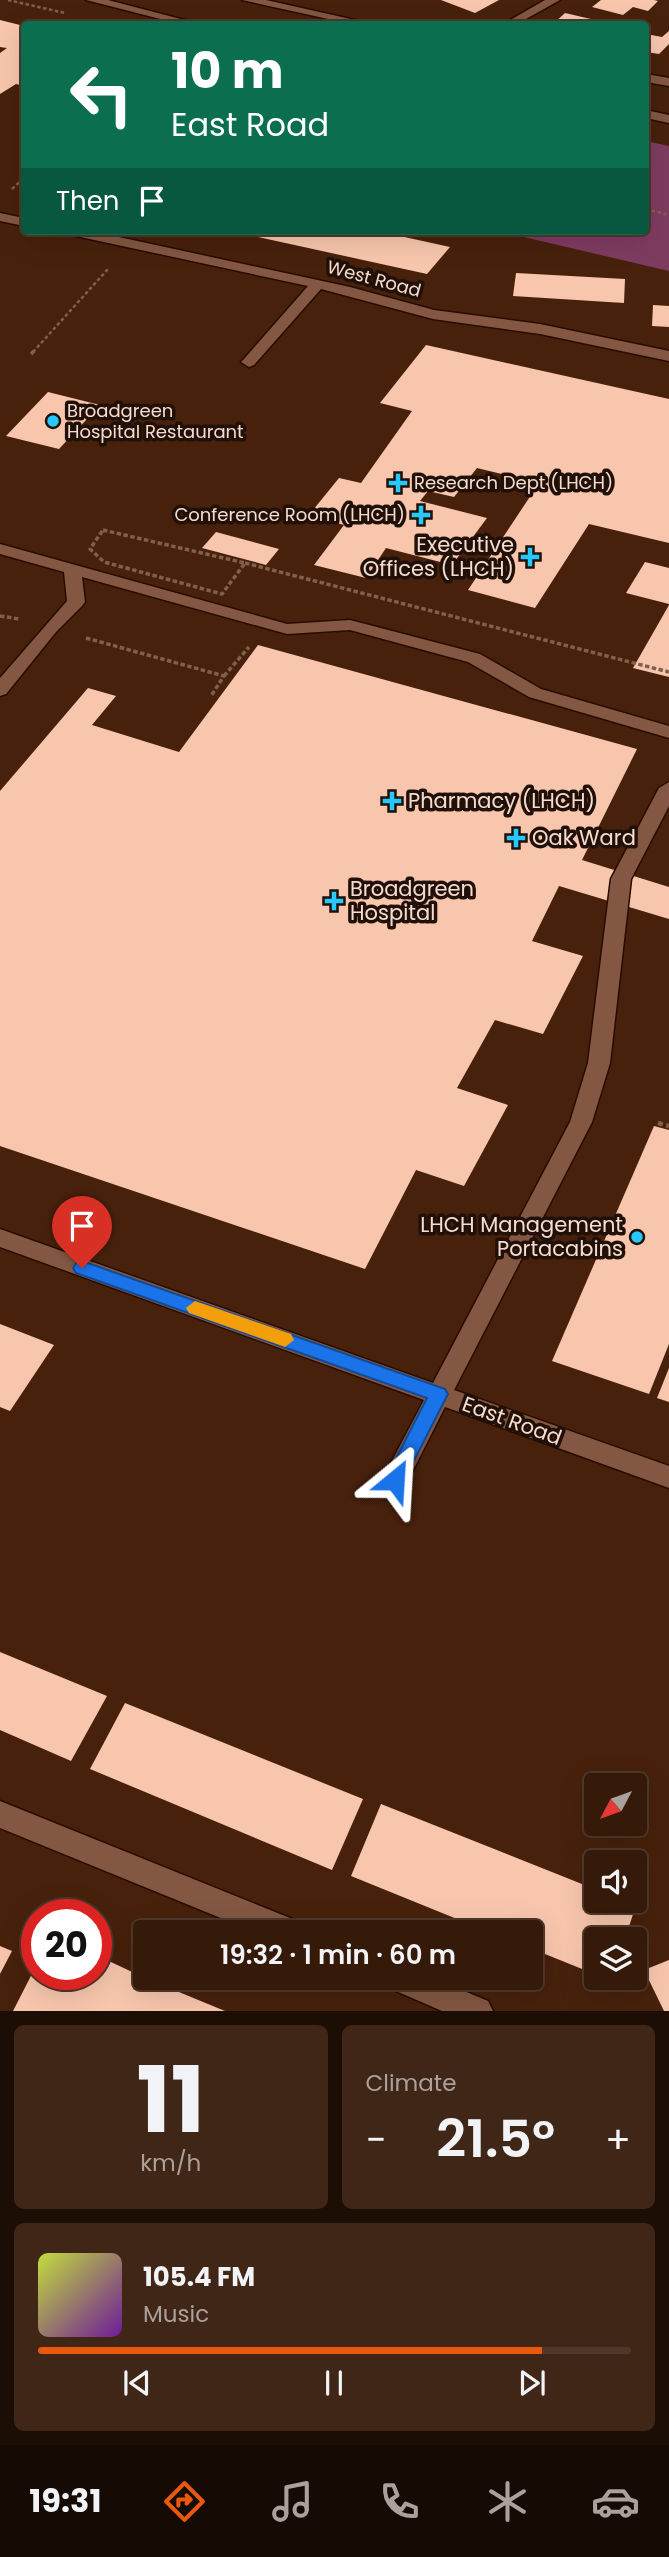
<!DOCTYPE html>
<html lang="en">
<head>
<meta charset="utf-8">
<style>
  :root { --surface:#351909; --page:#402617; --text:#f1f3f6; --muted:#aaa09c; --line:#4f382a; --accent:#ea580c }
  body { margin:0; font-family:Poppins,sans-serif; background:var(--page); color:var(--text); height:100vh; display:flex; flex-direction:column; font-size:26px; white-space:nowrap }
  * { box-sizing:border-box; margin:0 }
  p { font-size:23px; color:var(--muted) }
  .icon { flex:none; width:38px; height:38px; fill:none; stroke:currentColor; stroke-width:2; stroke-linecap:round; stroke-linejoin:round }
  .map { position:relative; height:2011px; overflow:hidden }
  .side { display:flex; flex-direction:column; gap:14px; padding:14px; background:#1d0e05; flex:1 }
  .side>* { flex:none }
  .hud { position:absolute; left:21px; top:21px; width:628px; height:214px; border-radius:7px; box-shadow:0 7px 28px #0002,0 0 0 2px var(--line); background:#0b6e4f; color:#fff; overflow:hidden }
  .needle { width:46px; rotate:229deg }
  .tools { position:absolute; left:584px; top:1773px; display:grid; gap:14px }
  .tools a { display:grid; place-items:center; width:63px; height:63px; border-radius:7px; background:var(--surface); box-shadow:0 7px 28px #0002,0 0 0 2px var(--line); font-size:35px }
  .speed { position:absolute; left:21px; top:1899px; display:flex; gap:14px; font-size:35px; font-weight:700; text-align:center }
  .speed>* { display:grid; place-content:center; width:91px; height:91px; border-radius:50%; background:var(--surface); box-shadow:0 7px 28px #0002,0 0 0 2px var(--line); line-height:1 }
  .speed .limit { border:10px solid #d22; background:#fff; color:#111 }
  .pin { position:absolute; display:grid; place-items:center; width:60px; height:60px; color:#fff; margin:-72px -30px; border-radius:50% 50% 50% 0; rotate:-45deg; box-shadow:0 0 7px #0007 }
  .pin .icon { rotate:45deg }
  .me { position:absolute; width:77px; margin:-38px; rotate:27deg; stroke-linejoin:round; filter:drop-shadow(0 0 5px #0008) }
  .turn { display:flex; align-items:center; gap:24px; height:147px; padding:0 35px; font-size:32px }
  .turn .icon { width:91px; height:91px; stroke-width:2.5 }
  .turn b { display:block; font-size:49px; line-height:60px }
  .then { display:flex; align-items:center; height:66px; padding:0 35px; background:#0003; gap:14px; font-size:26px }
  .big { font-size:52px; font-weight:600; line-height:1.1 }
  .side .card { flex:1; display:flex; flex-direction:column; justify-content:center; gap:10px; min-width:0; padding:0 24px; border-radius:10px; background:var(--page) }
  .side .dial { align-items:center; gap:0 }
  .dial b { font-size:91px; line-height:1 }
  .song { display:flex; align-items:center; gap:21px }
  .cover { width:84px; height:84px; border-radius:10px; background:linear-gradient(135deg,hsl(70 70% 55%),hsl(280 70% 35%)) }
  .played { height:7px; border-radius:4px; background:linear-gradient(90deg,var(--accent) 85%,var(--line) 85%) }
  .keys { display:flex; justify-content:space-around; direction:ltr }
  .heat { display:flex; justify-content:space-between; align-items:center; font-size:38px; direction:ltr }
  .side .tiles { flex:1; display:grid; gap:14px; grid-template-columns:1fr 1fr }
  .card:last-child { grid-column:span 2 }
  .trip { position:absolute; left:133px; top:1920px; width:410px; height:70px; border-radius:7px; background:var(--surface); box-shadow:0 7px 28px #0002,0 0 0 2px var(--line); font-weight:600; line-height:70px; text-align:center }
  .tabs { display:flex; height:112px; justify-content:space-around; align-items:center; background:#150a04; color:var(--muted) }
  .tabs .icon { width:49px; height:49px }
  .tabs .on { color:var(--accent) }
  .tabs b { font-size:32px; color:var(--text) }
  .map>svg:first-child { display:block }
</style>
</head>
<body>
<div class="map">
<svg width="669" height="2011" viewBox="0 0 669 2011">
  <rect width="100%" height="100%" fill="#47210c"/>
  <polygon fill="#7e3b60" points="646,141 669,146 669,271 498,231 646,231"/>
  <g fill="#f8c6ad">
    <polygon points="441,0 499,0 475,13"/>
    <polygon points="601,0 654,0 658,1 648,11 633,7 623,15 592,7"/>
    <polygon points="565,13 608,23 608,24 553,24"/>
    <polygon points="0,20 24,26 24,86 16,84 0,94 0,53 7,48 0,47"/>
    <polygon points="669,31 669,44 659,54 646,52 646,34 662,37"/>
    <polygon points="263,231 377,231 450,247 427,274 258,237"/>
    <polygon points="516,273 625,279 624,303 513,296"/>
    <polygon points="653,305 669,306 669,327 652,326"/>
    <polygon points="426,345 669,399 669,543 589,524 535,608 468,590 539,483 477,468 454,497 428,491 420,501 487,518 452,565 386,548 366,578 314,565 344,525 309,515 339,478 361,483 412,411 380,403"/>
    <polygon points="48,392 100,405 59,449 6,436"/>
    <polygon points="216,532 279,549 266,565 202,548"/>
    <polygon points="645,562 669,568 669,604 626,593"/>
    <polygon points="669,605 669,677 633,668"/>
    <polygon points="258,645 637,749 582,860 669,887 669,919 559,886 532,941 583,956 543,1034 495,1020 457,1088 508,1105 464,1186 416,1170 365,1269 0,1146 0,791 88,688 116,696 92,725 179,752"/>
    <polygon points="654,1126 669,1130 669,1344 649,1394 552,1361"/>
    <polygon points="0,1324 54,1345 10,1411 0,1407"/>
    <polygon points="669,1368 669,1402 657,1398"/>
    <polygon points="0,1652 107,1696 71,1761 0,1730"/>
    <polygon points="125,1703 363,1799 332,1870 90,1769"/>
    <polygon points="381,1804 597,1890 597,1900 623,1900 636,1905 625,1939 597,1939 597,1975 530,1948 530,1932 489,1932 351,1876"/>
    <polygon points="0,1946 12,1951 0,1974"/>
    <polygon points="96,1955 145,1978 225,2011 13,2011 37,1964 37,1974 96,1974"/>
    <polygon points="669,1960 669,2011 664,2011 644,1970"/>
  </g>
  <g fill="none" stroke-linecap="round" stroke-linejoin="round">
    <g stroke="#280c00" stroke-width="3">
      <g id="minor">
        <polygon points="86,0 108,0 200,24 180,24"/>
        <polygon points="242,0 266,0 373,24 351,24"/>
        <polygon points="545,0 560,0 517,24 503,24"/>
        <polygon points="646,74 669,78 669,86 646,82"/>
        <polygon points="646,110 669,115 669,123 646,118"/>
        <polygon points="0,213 24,218 24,226 0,221"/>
        <polygon points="64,231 91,231 350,287 434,310 540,324 669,351 669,361 540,334 433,319 321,289 254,365 249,367 241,362 244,359 308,286 71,235"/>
        <polygon points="0,544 287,624 350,620 480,654 541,689 669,726 669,738 529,697 468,662 350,630 287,634 82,577 85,602 82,606 56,632 6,694 0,696 0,678 67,601 64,572 0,554"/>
        <polygon points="669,782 669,806 631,879 610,1063 592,1122 454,1390 669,1466 669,1488 445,1407 404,1488 395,1491 386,1488 382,1480 424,1400 0,1247 0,1229 433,1383 570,1122 588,1063 611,879 659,788"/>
        <polygon points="0,1801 300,1922 304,1932 255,1932 0,1828"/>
        <polygon points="384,1978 433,1978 488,2001 493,2011 442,2011 389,1988"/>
      </g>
    </g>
    <g stroke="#815f4d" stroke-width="2.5" stroke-dasharray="3.5 2.5" stroke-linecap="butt">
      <polyline points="8,0 65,13"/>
      <polyline points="12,189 24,178"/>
      <polyline points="646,209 669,215"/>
      <polyline points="33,352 108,269"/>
    </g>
    <g stroke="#815f4d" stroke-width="3.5" stroke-dasharray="4.5 2.5" stroke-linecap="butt">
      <polyline points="31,354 35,350"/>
      <polygon points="103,530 245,563 222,594 104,562 90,549"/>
      <polyline points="245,563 669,672"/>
      <polyline points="0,616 19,619"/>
      <polyline points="86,638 224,676 211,696"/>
      <polyline points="224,676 249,647"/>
    </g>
    <polyline stroke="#815f4d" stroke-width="4.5" stroke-dasharray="5 3.5" stroke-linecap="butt" points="658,1123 669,1126"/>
    <use href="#minor" fill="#835742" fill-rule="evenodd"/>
  </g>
  <polygon fill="#1a73e8" stroke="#114b97" stroke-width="2" points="82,1261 445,1389 448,1394 401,1486 388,1486 385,1480 427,1398 76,1273 73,1268 76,1263"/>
  <polygon fill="#f59e0b" points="195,1301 291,1334 294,1340 285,1347 189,1313 186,1308"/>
  <g fill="#27c8ff" stroke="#211008" stroke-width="2.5">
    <circle cx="53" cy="421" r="7"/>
    <path d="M394.5 472.5h7v7h7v7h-7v7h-7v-7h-7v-7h7z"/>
    <path d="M417.5 504.5h7v7h7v7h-7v7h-7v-7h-7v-7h7z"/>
    <path d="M526.5 546.5h7v7h7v7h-7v7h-7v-7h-7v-7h7z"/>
    <path d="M388.5 790.5h7v7h7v7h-7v7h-7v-7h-7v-7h7z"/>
    <path d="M512.5 827.5h7v7h7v7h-7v7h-7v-7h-7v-7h7z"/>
    <path d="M330.5 890.5h7v7h7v7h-7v7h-7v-7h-7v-7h7z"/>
    <circle cx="637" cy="1237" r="7"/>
  </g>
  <g text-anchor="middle" stroke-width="7" stroke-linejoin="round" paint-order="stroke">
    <g font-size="18" fill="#f6dcd0" stroke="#211008">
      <text transform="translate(374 279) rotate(15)" y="6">West Road</text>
    </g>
    <g font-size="18" fill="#f6dcd0" stroke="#211008" text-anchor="start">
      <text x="67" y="417">Broadgreen<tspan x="67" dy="21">Hospital Restaurant</tspan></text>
      <text x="414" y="489">Research Dept (LHCH)</text>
      <text x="405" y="521" text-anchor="end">Conference Room (LHCH)</text>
    </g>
    <g font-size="21" fill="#f6dcd0" stroke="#211008" text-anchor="start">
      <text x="514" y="552" text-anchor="end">Executive<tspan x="514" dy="24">Offices (LHCH)</tspan></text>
      <text x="408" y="808">Pharmacy (LHCH)</text>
      <text x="532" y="845">Oak Ward</text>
      <text x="350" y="896">Broadgreen<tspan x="350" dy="24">Hospital</tspan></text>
      <text x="623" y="1232" text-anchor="end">LHCH Management<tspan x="623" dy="24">Portacabins</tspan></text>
    </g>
    <g font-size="21" fill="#f6dcd0" stroke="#211008">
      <text transform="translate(512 1421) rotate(20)" y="7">East Road</text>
    </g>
  </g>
</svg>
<div class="tools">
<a><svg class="needle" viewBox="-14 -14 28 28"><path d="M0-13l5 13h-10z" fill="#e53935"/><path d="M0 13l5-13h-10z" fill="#aaa09c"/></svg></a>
<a><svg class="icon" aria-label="sound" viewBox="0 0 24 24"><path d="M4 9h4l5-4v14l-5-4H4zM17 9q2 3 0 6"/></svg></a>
<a><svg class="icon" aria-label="layers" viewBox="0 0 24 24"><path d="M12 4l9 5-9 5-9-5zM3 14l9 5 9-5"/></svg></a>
</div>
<div class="speed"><div class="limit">20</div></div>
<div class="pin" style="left:82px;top:1268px;background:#d93025"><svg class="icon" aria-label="arrive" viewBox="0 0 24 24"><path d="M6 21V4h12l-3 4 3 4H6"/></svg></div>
<svg class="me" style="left:395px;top:1480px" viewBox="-20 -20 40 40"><path d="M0-17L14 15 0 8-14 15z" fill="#1a73e8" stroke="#fff" stroke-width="4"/></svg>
<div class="trip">19:32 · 1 min · 60 m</div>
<div class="hud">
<div class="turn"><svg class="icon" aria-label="left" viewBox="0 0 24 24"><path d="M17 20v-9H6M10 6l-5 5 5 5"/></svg><div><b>10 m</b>East Road</div></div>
<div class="then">Then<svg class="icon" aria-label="arrive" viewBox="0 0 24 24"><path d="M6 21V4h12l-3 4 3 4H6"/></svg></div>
</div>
</div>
<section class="side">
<div class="tiles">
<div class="card dial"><b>11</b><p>km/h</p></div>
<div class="card"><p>Climate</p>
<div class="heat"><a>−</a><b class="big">21.5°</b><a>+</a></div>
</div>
<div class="card">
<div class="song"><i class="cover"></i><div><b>105.4 FM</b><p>Music</p></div></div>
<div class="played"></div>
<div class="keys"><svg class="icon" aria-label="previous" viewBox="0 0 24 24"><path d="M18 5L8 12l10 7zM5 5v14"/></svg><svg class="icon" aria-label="pause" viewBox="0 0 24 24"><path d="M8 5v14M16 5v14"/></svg><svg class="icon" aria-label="next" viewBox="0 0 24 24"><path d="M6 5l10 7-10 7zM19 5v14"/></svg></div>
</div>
</div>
</section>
<nav class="tabs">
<b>19:31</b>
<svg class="icon on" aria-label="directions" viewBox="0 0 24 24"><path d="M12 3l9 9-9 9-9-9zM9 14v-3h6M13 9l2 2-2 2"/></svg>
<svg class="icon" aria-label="music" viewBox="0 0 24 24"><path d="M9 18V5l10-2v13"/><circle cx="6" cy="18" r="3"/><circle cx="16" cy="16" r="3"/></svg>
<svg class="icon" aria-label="phone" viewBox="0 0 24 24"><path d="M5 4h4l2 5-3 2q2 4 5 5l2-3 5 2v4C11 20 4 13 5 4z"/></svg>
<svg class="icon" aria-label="climate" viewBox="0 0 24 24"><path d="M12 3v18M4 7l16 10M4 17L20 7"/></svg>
<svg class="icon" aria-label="car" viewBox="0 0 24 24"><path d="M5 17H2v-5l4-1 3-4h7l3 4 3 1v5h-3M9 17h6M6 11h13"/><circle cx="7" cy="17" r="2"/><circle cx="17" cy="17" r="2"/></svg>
</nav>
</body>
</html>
